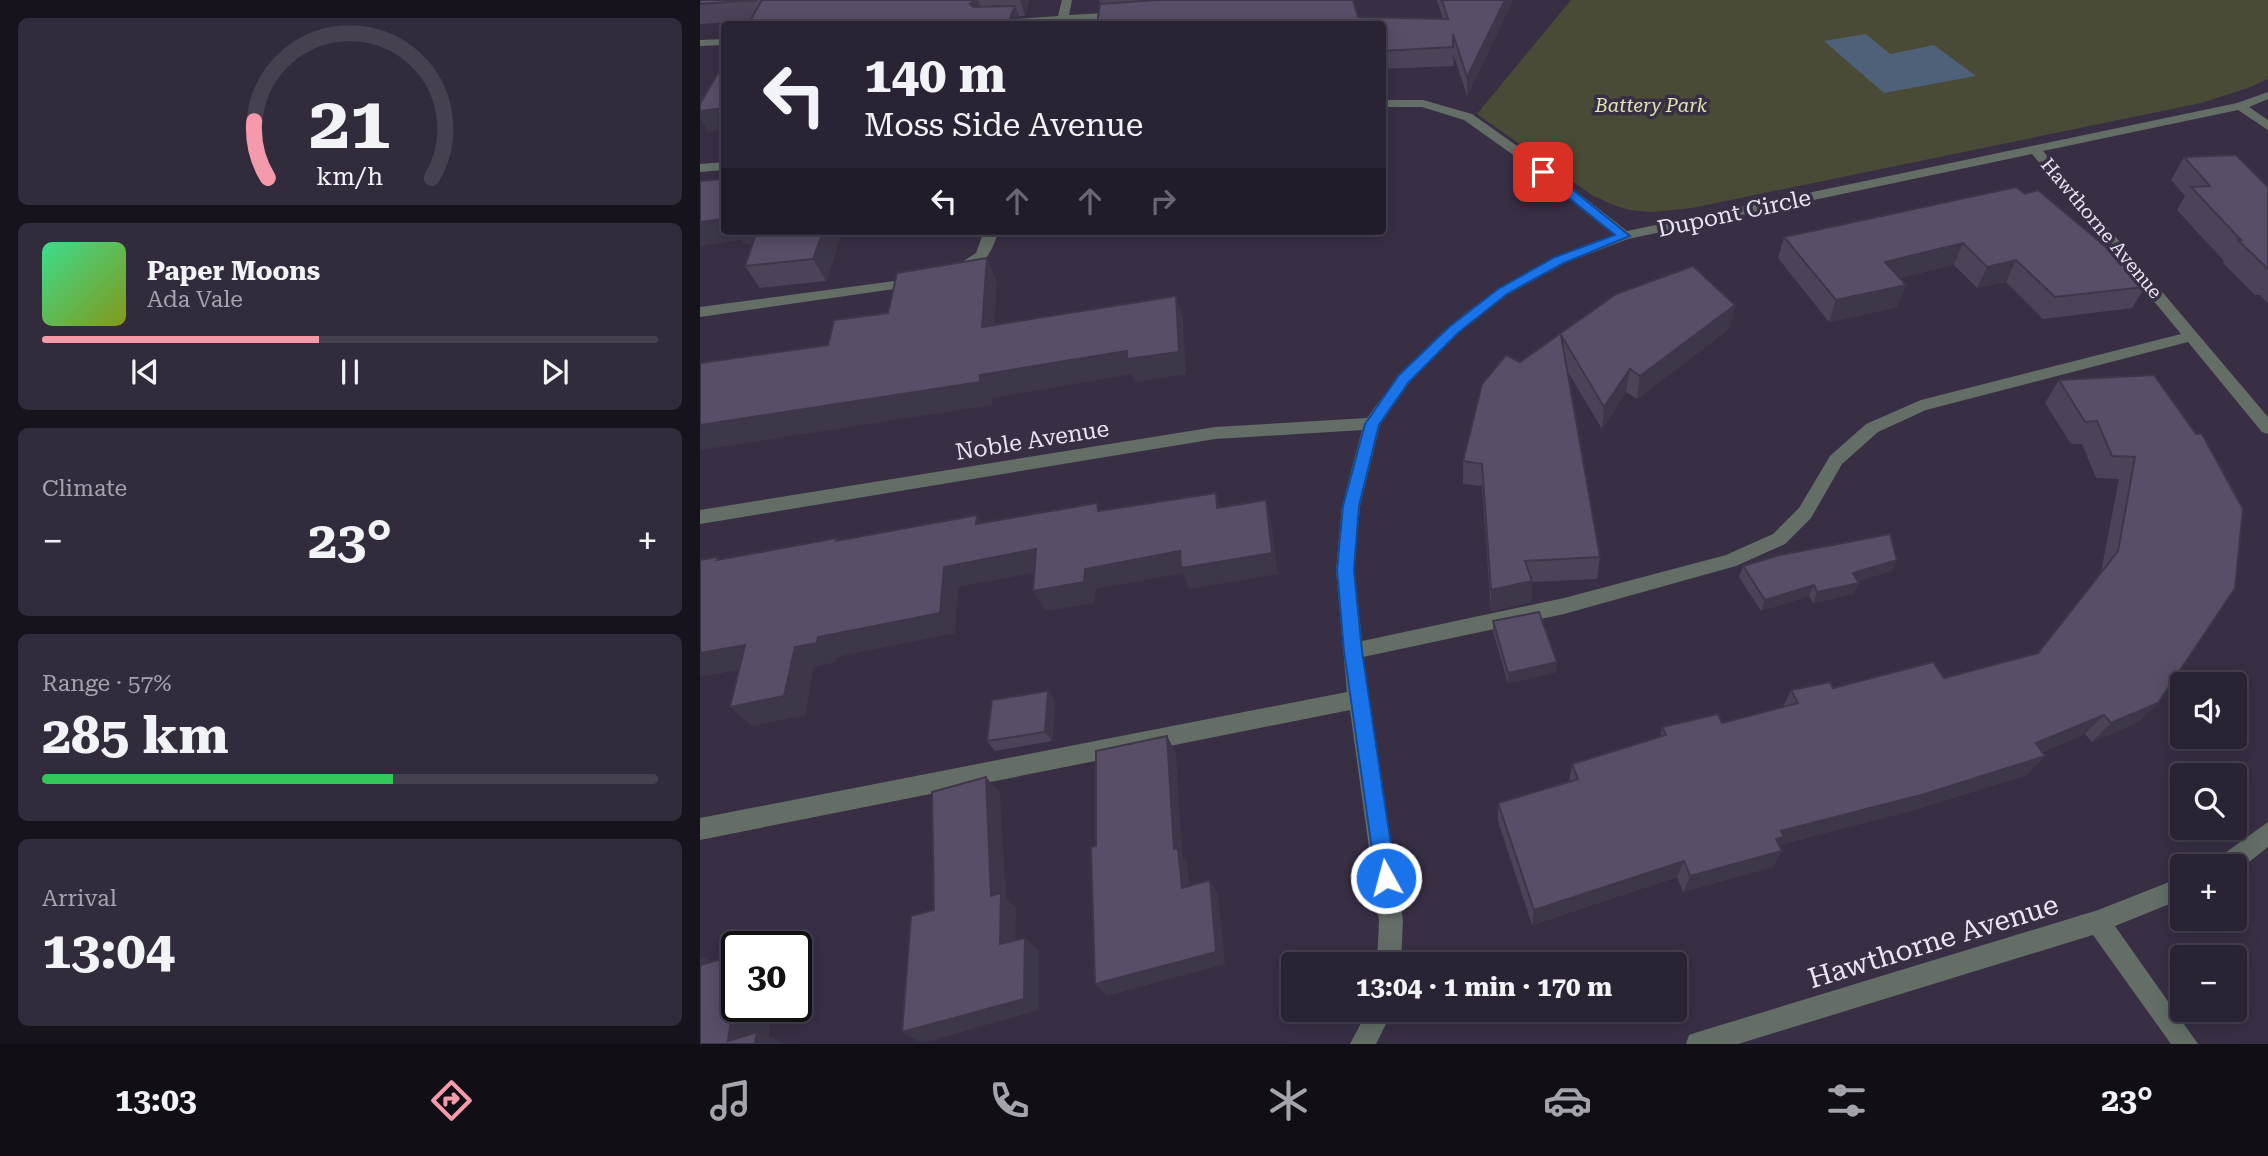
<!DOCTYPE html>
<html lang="en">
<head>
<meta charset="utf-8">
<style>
  :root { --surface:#2a2334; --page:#322b3c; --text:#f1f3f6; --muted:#a5a4ac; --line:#46404f; --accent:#f39aab }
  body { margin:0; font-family:"Roboto Serif",serif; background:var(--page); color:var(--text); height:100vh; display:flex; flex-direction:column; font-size:26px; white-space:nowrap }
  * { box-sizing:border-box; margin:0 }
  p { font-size:23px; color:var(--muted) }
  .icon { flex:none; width:38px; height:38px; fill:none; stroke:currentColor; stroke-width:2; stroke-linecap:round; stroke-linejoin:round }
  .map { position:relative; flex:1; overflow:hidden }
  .panel { display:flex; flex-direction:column; gap:18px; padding:18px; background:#17131d; width:700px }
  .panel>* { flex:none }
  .top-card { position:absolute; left:21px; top:21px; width:665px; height:214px; border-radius:7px; box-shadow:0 4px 18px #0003,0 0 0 2px var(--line); background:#2a2334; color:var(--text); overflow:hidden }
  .buttons { position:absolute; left:1470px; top:672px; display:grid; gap:14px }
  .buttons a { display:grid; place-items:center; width:77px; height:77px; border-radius:7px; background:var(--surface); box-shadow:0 4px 18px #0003,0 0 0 2px var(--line); font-size:35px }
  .speed { position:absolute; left:21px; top:931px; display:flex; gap:14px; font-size:35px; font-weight:700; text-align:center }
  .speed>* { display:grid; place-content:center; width:91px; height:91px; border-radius:50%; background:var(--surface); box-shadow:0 4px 18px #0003,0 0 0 2px var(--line); line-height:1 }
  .speed .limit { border:4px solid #111; border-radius:10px; background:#fff; color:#111 }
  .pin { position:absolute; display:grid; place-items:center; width:60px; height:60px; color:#fff; margin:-30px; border-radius:14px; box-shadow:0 4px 10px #0006 }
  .me { position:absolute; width:77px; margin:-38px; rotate:353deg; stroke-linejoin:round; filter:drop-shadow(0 0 5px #0008) }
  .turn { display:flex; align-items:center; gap:24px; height:147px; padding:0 28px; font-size:32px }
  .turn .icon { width:91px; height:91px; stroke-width:2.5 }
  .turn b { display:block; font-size:49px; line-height:60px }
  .lanes { display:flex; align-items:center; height:66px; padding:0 28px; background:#0003; justify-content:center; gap:35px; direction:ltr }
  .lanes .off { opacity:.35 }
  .big { font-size:52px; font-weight:700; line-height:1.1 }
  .panel .tile { flex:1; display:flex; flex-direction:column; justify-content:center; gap:10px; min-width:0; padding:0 24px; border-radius:10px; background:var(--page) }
  .panel .dial { align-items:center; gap:0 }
  .dial svg { height:182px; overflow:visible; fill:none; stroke:var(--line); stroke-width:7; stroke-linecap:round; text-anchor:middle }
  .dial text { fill:var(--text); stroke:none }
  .song { display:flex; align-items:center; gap:21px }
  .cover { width:84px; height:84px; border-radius:10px; background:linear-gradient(135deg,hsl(150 70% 55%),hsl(70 70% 35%)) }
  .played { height:7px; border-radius:4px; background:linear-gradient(90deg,var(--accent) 45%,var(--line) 45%) }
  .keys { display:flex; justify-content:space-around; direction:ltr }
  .heat { display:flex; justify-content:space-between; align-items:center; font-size:38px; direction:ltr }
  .charge { height:10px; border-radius:5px; background:linear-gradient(90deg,#34c759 57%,var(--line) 0) }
  .trip { position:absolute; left:581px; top:952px; width:406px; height:70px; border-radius:7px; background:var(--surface); box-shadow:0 4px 18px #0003,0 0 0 2px var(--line); font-weight:700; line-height:70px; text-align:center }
  .tab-bar { display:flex; height:112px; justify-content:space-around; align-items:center; background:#110e15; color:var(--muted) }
  .tab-bar .icon { width:49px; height:49px }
  .tab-bar .current { color:var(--accent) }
  .tab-bar b { font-size:32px; color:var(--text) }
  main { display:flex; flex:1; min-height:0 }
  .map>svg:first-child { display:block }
</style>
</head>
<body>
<main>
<section class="panel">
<div class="tile dial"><svg viewBox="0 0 100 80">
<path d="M14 69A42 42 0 1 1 86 69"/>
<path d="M14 69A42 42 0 0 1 8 44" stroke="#f39aab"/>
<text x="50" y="56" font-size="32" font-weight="700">21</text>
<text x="50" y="72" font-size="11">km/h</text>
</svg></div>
<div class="tile">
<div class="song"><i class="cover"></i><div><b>Paper Moons</b><p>Ada Vale</p></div></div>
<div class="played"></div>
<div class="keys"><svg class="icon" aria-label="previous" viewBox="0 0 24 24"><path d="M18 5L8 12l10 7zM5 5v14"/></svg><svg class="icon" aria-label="pause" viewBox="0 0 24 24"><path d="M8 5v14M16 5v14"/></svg><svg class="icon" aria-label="next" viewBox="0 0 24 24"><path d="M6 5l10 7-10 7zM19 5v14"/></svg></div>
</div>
<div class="tile"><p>Climate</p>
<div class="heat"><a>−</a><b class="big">23°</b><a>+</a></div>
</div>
<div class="tile"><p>Range · 57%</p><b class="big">285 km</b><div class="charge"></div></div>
<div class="tile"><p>Arrival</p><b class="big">13:04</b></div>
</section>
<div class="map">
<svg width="1568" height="1044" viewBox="0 0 1568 1044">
  <rect width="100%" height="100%" fill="#382f45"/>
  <polygon fill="#494b36" points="871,0 1568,0 1568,79 1548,88 1501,103 992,208 952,212 929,210 911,204 892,195 777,114"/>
  <polygon fill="#4f6178" points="1166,34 1190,54 1234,45 1276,76 1184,93 1124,41"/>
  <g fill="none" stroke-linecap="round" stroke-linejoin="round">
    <g fill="#646e66" fill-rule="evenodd">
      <polygon points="362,0 372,0 369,15 421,12 426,15 421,18 368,22 367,24 280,24 285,21 358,16"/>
      <polygon points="24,39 24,45 0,46 0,40"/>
      <path d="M1568,92V99L1549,107L1568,120V130L1538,110L1343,151L1568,417V434L1562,432L1488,342L1226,410L1178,432L1142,464L1111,518L1085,544L1036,566L864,614L663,657L703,920L701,964H677L679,920L650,710L0,840V818L647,692L636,570L642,506L662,430L515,439L0,524V510L515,427L667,418C718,348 775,296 854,258C873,249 894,242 914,235L819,159L764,120L722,107H682V100H723L772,114L827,153L927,231L1537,103ZM1332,154L1481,334L1221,400L1166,424L1130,456L1099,508L1073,534L1026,555L864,598L662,641L654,570L660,506L680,425L709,383L758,333L807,295L865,263L928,239Z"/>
      <polygon points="24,162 24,170 0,172 0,164"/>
      <path d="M284,231H298C294,251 277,279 253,274V268L276,253Z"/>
      <polygon points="217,278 222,279 222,285 0,317 0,307"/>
      <polygon points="1568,822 1568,847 1535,873 1535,866 1515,866 1518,858"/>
      <polygon points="1482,877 1482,899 1415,926 1498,1044 1471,1044 1393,935 1038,1044 986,1044 989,1035 998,1032 1398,910"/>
      <polygon points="668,1010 693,1010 676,1044 650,1044"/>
    </g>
  </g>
  <g fill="#4c4359">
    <polygon points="0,0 329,0 325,16 319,16 322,24 50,21 0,24"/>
    <polygon points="399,0 653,0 658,17 743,19 737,0 813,0 767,96 753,53 754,66 682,69 682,24 400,4"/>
    <polygon points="1484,157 1568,187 1568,303 1560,295 1555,295 1523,263 1524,261 1477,210 1485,196 1471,180"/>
    <polygon points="1316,187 1445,287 1432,308 1343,319 1306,282 1277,288 1254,265 1199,278 1206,285 1197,307 1129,322 1078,258 1084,237"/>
    <polygon points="24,231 158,231 142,233 126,281 60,288 45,266 53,243 44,244 41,240"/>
    <polygon points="916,294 1035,305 1030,328 937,399 926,392 902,429 868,372 900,557 897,579 832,582 831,602 791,611 782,486 763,484 763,461 820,362"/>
    <polygon points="1454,375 1458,703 1438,722 1392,742 1385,734 1342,752 1345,756 1327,775 1210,811 1079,845 1082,851 1072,867 983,892 977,877 832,925 798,821 798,803 869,782 872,764 960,737 962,727 1022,723 1083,707 1091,690 1244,678 1337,653 1401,572 1419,479 1396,478 1382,444 1371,444 1345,403 1359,380"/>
    <polygon points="1197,560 1191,571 1157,581 1153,594 1113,603 1109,596 1061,611 1039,577 1043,566"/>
    <polygon points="793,621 856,672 808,683 793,632"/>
    <polygon points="348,691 355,701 352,741 295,751 287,741"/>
  </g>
  <g fill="#3e3749">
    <polygon points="276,0 278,0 285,18 270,4"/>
    <polygon points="320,0 329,0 325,16"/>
    <polygon points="805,0 813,0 767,96 767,77"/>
    <polygon points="315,6 322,24 309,24 311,15"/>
    <polygon points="24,108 24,130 9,132 0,118 0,111"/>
    <polygon points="24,219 24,231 70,231 76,240 44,244 41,240 0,246 0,222"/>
    <polygon points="123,231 158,231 142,233 126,281 113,259"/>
    <polygon points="1263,243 1254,265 1177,283 1185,262"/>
    <polygon points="287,258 297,281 293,349 282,327"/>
    <polygon points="1316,260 1306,282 1277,288 1287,267"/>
    <polygon points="1206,285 1197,307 1129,322 1136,300"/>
    <polygon points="476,296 483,318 486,374 435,382 432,374 292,398 292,405 0,450 0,425 280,375"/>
    <polygon points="1035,305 1030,328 937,399 940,376"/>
    <polygon points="930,369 926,392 902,429 904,407"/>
    <polygon points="516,493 522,515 517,508"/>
    <polygon points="566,500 571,521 578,574 489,589 483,573 396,589 394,603 346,611 333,591 385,569"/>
    <polygon points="277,515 290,536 276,524"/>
    <polygon points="336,549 347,570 258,587 255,633 137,657 136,662 114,667 105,715 52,726 30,707 95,647 118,637 244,567"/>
    <polygon points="1197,560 1191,571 1147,584 1153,573"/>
    <polygon points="832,581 831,602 791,611 791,590"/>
    <polygon points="1159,583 1153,594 1113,603 1117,592"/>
    <polygon points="1114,585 1109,596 1061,611 1065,600"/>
    <polygon points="45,645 65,665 0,677 0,653"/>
    <polygon points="857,662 856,672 808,683 808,673"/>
    <polygon points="348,691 355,701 352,741 345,732"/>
    <polygon points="1458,703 1438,722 1392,742 1411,723"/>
    <polygon points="1404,715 1385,734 1319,761 1336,743"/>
    <polygon points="467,736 476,753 482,855 487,862 491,902 482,888 474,849"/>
    <polygon points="1345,756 1327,775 1210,811 1079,845 1082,851 1072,867 983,892 990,876 1081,831"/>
    <polygon points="286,777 300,793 306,898 316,907 315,957 300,944 291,896"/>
    <polygon points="984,861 977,877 832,925 834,910"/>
    <polygon points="510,880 518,894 525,964 407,996 395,984"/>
    <polygon points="325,938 339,951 339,1010 222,1043 202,1032"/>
    <polygon points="0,956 33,972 0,972"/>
    <polygon points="37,975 37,1006 73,1006 69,1037 85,1044 36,1044 28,1041"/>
  </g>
  <g fill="#584e68" stroke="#3e3749" stroke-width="2">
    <polygon points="0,0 57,0 0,4"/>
    <polygon points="62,0 276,0 270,4 273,7 315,6 311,15 309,24 48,24"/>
    <polygon points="456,0 653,0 658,17 748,19 742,0 805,0 767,77 753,34 753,47 682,51 682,24 397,24 400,4"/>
    <polygon points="24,63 24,108 0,111 0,104"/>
    <polygon points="1536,155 1568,187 1568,269 1538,240 1541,240 1491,187 1510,186 1484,157"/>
    <polygon points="24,179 24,219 0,222 0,181"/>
    <polygon points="1316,187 1325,194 1338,190 1419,258 1445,287 1355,297 1316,260 1287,267 1263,243 1185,262 1206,285 1136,300 1084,237"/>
    <polygon points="57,231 123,231 113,259 45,266"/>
    <polygon points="287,258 282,327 476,296 479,352 427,359 427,351 280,375 280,382 0,425 0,363 128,345 134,320 188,313 197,273"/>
    <polygon points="993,266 1035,305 940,376 930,369 904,407 861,335 900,557 825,561 832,581 791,590 782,464 763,461 782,384 806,355 820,362 916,294"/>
    <polygon points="1454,375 1496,434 1502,434 1543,509 1535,588 1458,703 1411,723 1404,715 1336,743 1345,756 1225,794 1081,831 1084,837 1076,839 1082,851 990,876 984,861 834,910 798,803 878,779 872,764 966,735 962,727 1018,714 1022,723 1098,703 1091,690 1130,682 1133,688 1233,662 1244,678 1338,653 1418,551 1435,457 1412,456 1397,421 1385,422 1359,380"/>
    <polygon points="516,493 517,508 566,500 572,553 481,568 480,551 385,569 384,582 333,591 336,549 244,567 240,613 118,637 117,643 95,647 84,696 30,707 45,645 0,653 0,560 18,557 17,560 137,538 136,541 277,515 276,524 397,503 398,511"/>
    <polygon points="1190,534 1197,560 1153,573 1159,583 1117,592 1114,585 1065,600 1043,566 1080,555"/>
    <polygon points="839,612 857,662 808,673 793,621"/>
    <polygon points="348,691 345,732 287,741 292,700"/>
    <polygon points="467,736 474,849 478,848 482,888 510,880 516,952 395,984 391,847 396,846 396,751"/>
    <polygon points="286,777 291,896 301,893 300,944 325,938 324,999 202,1032 211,916 234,910 232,792"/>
    <polygon points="37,955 37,975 28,1041 57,1032 55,1044 0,1044 0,965"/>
  </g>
  <polygon fill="#1a73e8" stroke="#114b97" stroke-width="2" points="839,169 847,169 930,236 864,263 807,294 758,333 709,382 679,425 659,506 654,570 662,651 696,878 693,885 686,888 679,885 676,878 644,651 637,570 643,506 665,424 699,375 749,327 798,289 855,257 915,235 839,174"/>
  <g text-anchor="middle" stroke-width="7" stroke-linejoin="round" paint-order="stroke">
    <g font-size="19" font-style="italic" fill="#e1e7af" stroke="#382f45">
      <text x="951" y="112">Battery Park</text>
    </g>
    <g font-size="19" fill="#eae5f3" stroke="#382f45">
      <text transform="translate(1402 228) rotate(50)" y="7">Hawthorne Avenue</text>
    </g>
    <g font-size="23" fill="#eae5f3" stroke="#382f45">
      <text transform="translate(1034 213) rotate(-12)" y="8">Dupont Circle</text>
      <text transform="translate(332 440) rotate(-9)" y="8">Noble Avenue</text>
    </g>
    <g font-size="28" fill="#eae5f3" stroke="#382f45">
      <text transform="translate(1233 941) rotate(-17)" y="10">Hawthorne Avenue</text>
    </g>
  </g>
</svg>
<div class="buttons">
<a><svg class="icon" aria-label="sound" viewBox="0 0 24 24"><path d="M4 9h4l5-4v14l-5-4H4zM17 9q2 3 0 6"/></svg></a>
<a><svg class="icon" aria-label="search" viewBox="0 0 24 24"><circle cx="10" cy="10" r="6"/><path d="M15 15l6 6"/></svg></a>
<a>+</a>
<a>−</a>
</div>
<div class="speed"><div class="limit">30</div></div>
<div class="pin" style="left:843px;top:172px;background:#d93025"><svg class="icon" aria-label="arrive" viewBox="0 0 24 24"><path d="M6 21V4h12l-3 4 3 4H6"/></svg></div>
<svg class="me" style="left:686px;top:878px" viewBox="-20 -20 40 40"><circle r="17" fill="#1a73e8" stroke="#fff" stroke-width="3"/><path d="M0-11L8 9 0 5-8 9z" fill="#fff"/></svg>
<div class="trip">13:04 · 1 min · 170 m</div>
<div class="top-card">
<div class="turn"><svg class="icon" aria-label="left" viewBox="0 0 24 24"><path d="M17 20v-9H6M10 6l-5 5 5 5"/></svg><div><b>140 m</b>Moss Side Avenue</div></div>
<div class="lanes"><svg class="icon" aria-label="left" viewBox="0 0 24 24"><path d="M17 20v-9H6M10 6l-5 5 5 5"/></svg><svg class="icon off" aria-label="ahead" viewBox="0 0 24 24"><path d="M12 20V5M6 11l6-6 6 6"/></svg><svg class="icon off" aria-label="ahead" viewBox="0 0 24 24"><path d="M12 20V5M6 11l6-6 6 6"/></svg><svg class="icon off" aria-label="right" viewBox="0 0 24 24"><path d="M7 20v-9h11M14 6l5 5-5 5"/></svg></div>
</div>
</div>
</main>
<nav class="tab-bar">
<b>13:03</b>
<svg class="icon current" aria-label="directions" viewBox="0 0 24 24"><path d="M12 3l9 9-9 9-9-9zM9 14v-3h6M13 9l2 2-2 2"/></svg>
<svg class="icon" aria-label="music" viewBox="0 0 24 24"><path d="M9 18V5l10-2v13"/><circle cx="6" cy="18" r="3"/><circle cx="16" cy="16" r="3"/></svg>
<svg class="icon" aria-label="phone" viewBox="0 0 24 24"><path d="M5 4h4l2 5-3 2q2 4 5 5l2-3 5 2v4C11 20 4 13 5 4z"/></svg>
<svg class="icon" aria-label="climate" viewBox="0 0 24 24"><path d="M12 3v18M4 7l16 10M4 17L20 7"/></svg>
<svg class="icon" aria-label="car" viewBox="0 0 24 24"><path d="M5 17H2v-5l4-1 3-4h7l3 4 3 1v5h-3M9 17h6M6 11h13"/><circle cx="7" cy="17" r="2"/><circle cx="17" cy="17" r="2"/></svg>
<svg class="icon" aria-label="filters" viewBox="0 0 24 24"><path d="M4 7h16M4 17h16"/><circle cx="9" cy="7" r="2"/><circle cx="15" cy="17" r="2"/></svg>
<b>23°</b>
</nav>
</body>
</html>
